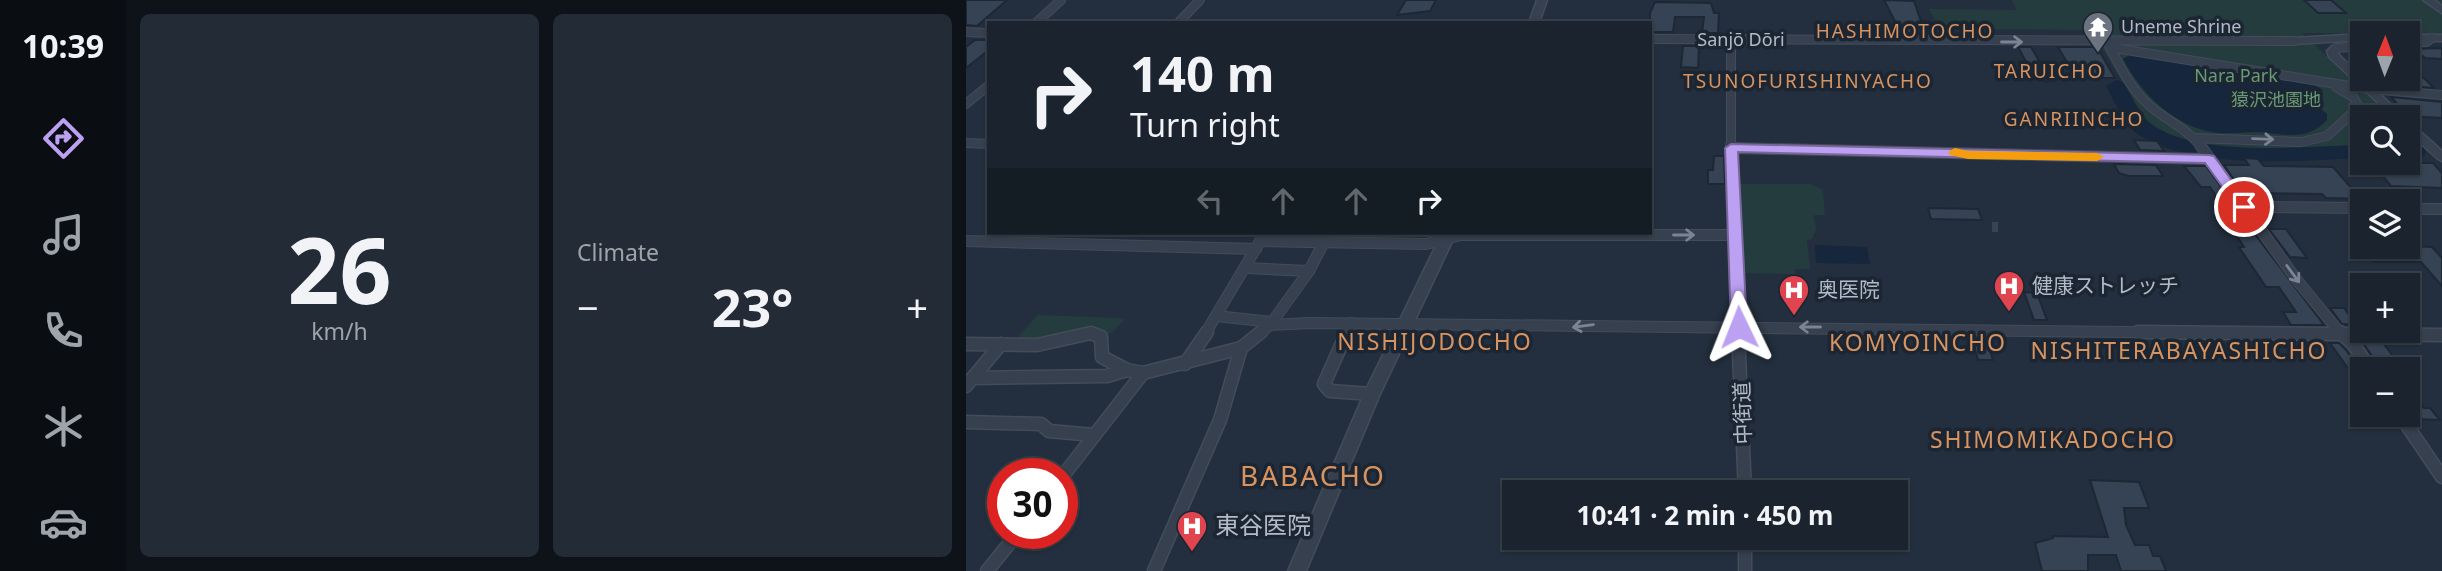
<!DOCTYPE html>
<html lang="en">
<head>
<meta charset="utf-8">
<style>
  :root { --surface:#1a232e; --page:#232b36; --text:#f1f3f6; --muted:#9fa4aa; --line:#38404a; --accent:#bca0f2 }
  body { margin:0; font-family:"Noto Sans","Noto Sans JP",sans-serif; background:var(--page); color:var(--text); height:100vh; display:flex; flex-direction:column; font-size:26px; white-space:nowrap }
  * { box-sizing:border-box; margin:0 }
  p { font-size:23px; color:var(--muted) }
  .icon { flex:none; width:38px; height:38px; fill:none; stroke:currentColor; stroke-width:2; stroke-linecap:round; stroke-linejoin:round }
  .map { position:relative; flex:1; overflow:hidden }
  .panel { display:flex; flex-direction:column; gap:14px; padding:14px; background:#0e1319; width:840px }
  .panel>* { flex:none }
  .top-card { position:absolute; left:21px; top:21px; width:665px; height:214px; border-radius:0px; box-shadow:0 2px 5px #0004,0 0 0 2px var(--line); background:#1a232e; color:var(--text); overflow:hidden }
  .needle { width:46px; rotate:1deg }
  .controls { position:absolute; left:1384px; top:21px; display:grid; gap:14px }
  .controls a { display:grid; place-items:center; width:70px; height:70px; border-radius:0px; background:var(--surface); box-shadow:0 2px 5px #0004,0 0 0 2px var(--line); font-size:35px }
  .speed { position:absolute; left:21px; top:458px; display:flex; gap:14px; font-size:35px; font-weight:700; text-align:center }
  .speed>* { display:grid; place-content:center; width:91px; height:91px; border-radius:50%; background:var(--surface); box-shadow:0 2px 5px #0004,0 0 0 2px var(--line); line-height:1 }
  .speed .limit { border:10px solid #d22; background:#fff; color:#111 }
  .pin { position:absolute; display:grid; place-items:center; width:60px; height:60px; color:#fff; margin:-30px; border:4px solid #fff; border-radius:50%; box-shadow:0 2px 7px #0007 }
  .me { position:absolute; width:77px; margin:-38px; rotate:358deg; stroke-linejoin:round; filter:drop-shadow(0 0 5px #0008) }
  .turn { display:flex; align-items:center; gap:24px; height:147px; padding:0 28px; font-size:32px }
  .turn .icon { width:91px; height:91px; stroke-width:2.5 }
  .turn b { display:block; font-size:49px; line-height:60px }
  .lanes { display:flex; align-items:center; height:66px; padding:0 28px; background:#0003; justify-content:center; gap:35px; direction:ltr }
  .lanes .off { opacity:.35 }
  .big { font-size:52px; font-weight:700; line-height:1.1 }
  .panel .card { flex:1; display:flex; flex-direction:column; justify-content:center; gap:10px; min-width:0; padding:0 24px; border-radius:10px; background:var(--page) }
  .panel .dial { align-items:center; gap:0 }
  .dial b { font-size:91px; line-height:1 }
  .heat { display:flex; justify-content:space-between; align-items:center; font-size:38px; direction:ltr }
  .panel .tiles { flex:1; display:grid; gap:14px; grid-template-columns:repeat(2,1fr) }
  .trip { position:absolute; left:536px; top:480px; width:406px; height:70px; border-radius:0px; background:var(--surface); box-shadow:0 2px 5px #0004,0 0 0 2px var(--line); font-weight:700; line-height:70px; text-align:center }
  main { display:flex; flex:1; min-height:0 }
  .tab-bar { display:flex; flex-direction:column; width:126px; justify-content:space-around; align-items:center; background:#0a0e12; color:var(--muted) }
  .tab-bar .icon { width:49px; height:49px }
  .tab-bar .current { color:var(--accent) }
  .tab-bar b { font-size:32px; color:var(--text) }
  .map>svg:first-child { display:block }
</style>
</head>
<body>
<main>
<nav class="tab-bar">
<b>10:39</b>
<svg class="icon current" aria-label="directions" viewBox="0 0 24 24"><path d="M12 3l9 9-9 9-9-9zM9 14v-3h6M13 9l2 2-2 2"/></svg>
<svg class="icon" aria-label="music" viewBox="0 0 24 24"><path d="M9 18V5l10-2v13"/><circle cx="6" cy="18" r="3"/><circle cx="16" cy="16" r="3"/></svg>
<svg class="icon" aria-label="phone" viewBox="0 0 24 24"><path d="M5 4h4l2 5-3 2q2 4 5 5l2-3 5 2v4C11 20 4 13 5 4z"/></svg>
<svg class="icon" aria-label="climate" viewBox="0 0 24 24"><path d="M12 3v18M4 7l16 10M4 17L20 7"/></svg>
<svg class="icon" aria-label="car" viewBox="0 0 24 24"><path d="M5 17H2v-5l4-1 3-4h7l3 4 3 1v5h-3M9 17h6M6 11h13"/><circle cx="7" cy="17" r="2"/><circle cx="17" cy="17" r="2"/></svg>
</nav>
<section class="panel">
<div class="tiles">
<div class="card dial"><b>26</b><p>km/h</p></div>
<div class="card"><p>Climate</p>
<div class="heat"><a>−</a><b class="big">23°</b><a>+</a></div>
</div>
</div>
</section>
<div class="map">
<svg width="1476" height="571" viewBox="0 0 1476 571">
  <rect width="100%" height="100%" fill="#232f3e"/>
  <g fill="#253c3f">
    <path d="M1046,0H1476V34L1336,33L1424,117H1396V156C1340,154 1219,161 1175,128C1162,119 1154,97 1145,83L1158,84L1135,46L1139,39L1136,30L974,29L963,9L1051,10Z"/>
    <polygon points="773,184 845,184 857,190 859,215 848,215 850,229 846,239 841,240 844,269 829,269 829,274 777,273"/>
    <polygon points="72,315 153,318 158,320 147,332 135,337 45,344"/>
  </g>
  <g fill="#16263c">
    <path d="M1166,53L1343,82L1357,90L1352,92L1357,98L1348,103L1361,114V120C1340,143 1316,133 1290,132C1277,132 1264,134 1252,133C1210,128 1176,95 1157,59Z"/>
    <polygon points="849,245 901,247 904,264 850,263"/>
  </g>
  <g fill="none" stroke-linecap="round" stroke-linejoin="round">
    <g fill="#16263c" fill-rule="evenodd">
      <path d="M1150,80L1157,82C1167,96 1173,116 1188,126C1238,158 1338,146 1396,145V158C1334,161 1227,170 1173,135C1157,124 1149,102 1140,86Z"/>
      <polygon points="1442,145 1457,147 1460,152 1457,157 1442,159"/>
    </g>
  </g>
  <g fill="#354354" stroke="#1e2734" stroke-width="2">
    <polygon points="0,0 41,0 11,26 0,25"/>
    <polygon points="440,0 470,0 464,11 431,15"/>
    <polygon points="918,0 948,1 959,33 935,33"/>
    <polygon points="1338,0 1365,0 1380,13 1352,13"/>
    <polygon points="689,2 745,3 748,13 753,13 752,33 736,33 738,17 709,17 707,32 684,32 684,13"/>
    <polygon points="9,40 23,40 23,50 0,68 0,47"/>
    <polygon points="717,46 733,46 732,68 715,67"/>
    <polygon points="1052,47 1065,47 1084,80 1080,82 1059,60"/>
    <polygon points="1092,47 1131,47 1149,78 1110,78"/>
    <polygon points="1476,48 1476,59 1459,58 1448,49"/>
    <polygon points="1442,77 1458,78 1468,88 1411,83 1407,79"/>
    <polygon points="1425,97 1476,102 1476,118 1442,116"/>
    <polygon points="1168,140 1191,141 1198,151 1174,150"/>
    <polygon points="748,156 758,156 759,184 742,184 742,170 747,170"/>
    <polygon points="1278,158 1292,159 1298,166 1367,167 1395,199 1360,198 1356,194 1277,193 1258,165 1283,165"/>
    <polygon points="1406,163 1467,163 1476,173 1476,188 1425,186"/>
    <polygon points="1148,164 1190,165 1197,176 1162,176 1153,173"/>
    <polygon points="1218,166 1240,166 1271,209 1259,209 1244,187 1235,187"/>
    <polygon points="962,208 1012,209 1016,220 965,219"/>
    <polygon points="1303,229 1320,229 1341,258 1324,257"/>
    <polygon points="1269,233 1288,233 1358,325 1325,325 1317,312 1330,312 1313,287 1300,287 1273,247 1278,247"/>
    <polygon points="1442,246 1466,247 1476,258 1476,286 1455,262 1407,262 1396,247"/>
    <polygon points="1058,292 1071,293 1081,320 1068,320"/>
    <polygon points="1364,308 1378,308 1391,325 1376,324"/>
    <polygon points="1006,338 1020,338 1027,360 1012,360"/>
    <polygon points="1364,343 1373,343 1380,350 1396,374 1396,388"/>
    <polygon points="1397,343 1417,343 1432,363 1411,363"/>
    <polygon points="1442,387 1458,408 1464,408 1474,420 1447,419 1442,411"/>
    <polygon points="1124,480 1173,482 1183,508 1158,508 1160,525 1169,545 1183,545 1187,556 1194,556 1200,571 1155,571 1150,555 1122,555 1122,571 1076,571 1069,543 1087,538 1086,536 1142,537"/>
  </g>
  <g fill="none" stroke-linecap="round" stroke-linejoin="round">
    <g stroke="#394453" stroke-width="10" stroke-dasharray="10 5" stroke-linecap="butt">
      <polyline points="1026,227 1032,227"/>
      <polyline points="1044,278 1050,278"/>
    </g>
    <g stroke="#434c59" stroke-width="10">
      <g id="minor-far2">
        <polyline points="70,23 95,0"/>
        <polyline points="212,23 234,0"/>
        <polyline points="0,32 23,33"/>
        <polyline points="684,39 1328,41"/>
        <polyline points="765,40 765,147"/>
        <path d="M1141,42C1153,64 1164,89 1184,106C1200,120 1223,130 1235,147"/>
        <polyline points="1442,43 1460,42 1466,38"/>
        <polyline points="1146,45 1154,49 1402,89 1476,95"/>
        <polyline points="1370,48 1396,46"/>
        <polyline points="0,104 23,85"/>
        <polyline points="1229,138 1335,142 1361,136 1393,107 1387,97 1370,87"/>
        <polyline points="0,143 23,144"/>
      </g>
    </g>
    <g stroke="#434c59" stroke-width="12">
      <g id="minor-far1">
        <polyline points="765,145 773,334"/>
        <polyline points="1234,145 1330,279 1375,334"/>
        <polyline points="765,148 1243,159"/>
        <polyline points="1278,207 1396,208"/>
        <polyline points="1442,209 1476,209"/>
        <polyline points="0,241 290,249"/>
        <polyline points="294,241 460,244 494,235 770,235"/>
        <polyline points="280,268 343,271"/>
        <polyline points="250,316 306,322"/>
        <polyline points="304,325 343,271 358,242"/>
        <polyline points="123,334 126,334"/>
        <polyline points="239,334 299,233"/>
        <polyline points="293,334 304,325 344,323 1337,334"/>
        <polyline points="380,334 385,323"/>
      </g>
    </g>
    <g stroke="#434c59" stroke-width="15">
      <g id="minor">
        <polyline points="381,332 358,384 364,391 406,394"/>
        <polyline points="772,332 779,492"/>
        <polyline points="1172,332 1476,335"/>
        <polyline points="1374,332 1387,344 1404,369"/>
        <polyline points="0,344 71,345 125,333 135,337 136,357 161,370 177,373 275,348 295,332"/>
        <polyline points="219,364 241,332"/>
        <polyline points="7,378 141,376 161,370"/>
        <polyline points="0,386 35,344"/>
        <polyline points="1434,415 1476,477"/>
        <polyline points="0,422 75,424 83,431 128,435"/>
        <polyline points="96,477 177,373"/>
        <polyline points="779,537 779,571"/>
        <polyline points="21,571 51,534"/>
        <polyline points="188,571 254,420 275,348"/>
      </g>
    </g>
    <g stroke="#434c59" stroke-width="3">
      <g id="tertiary">
        <polygon points="571,0 581,0 573,23 563,23"/>
        <polygon points="1457,0 1468,0 1476,6 1476,13"/>
        <polygon points="1396,34 1396,40 1328,44 1323,41 1328,38"/>
        <rect x="1442" y="35" width="34" height="6"/>
        <polygon points="1366,46 1374,46 1375,48 1372,54 1438,117 1427,117 1363,57 1361,51"/>
        <polygon points="1442,123 1446,124 1476,151 1476,161 1472,159 1442,132"/>
        <polygon points="476,233 490,233 414,394 340,571 322,571 398,394"/>
      </g>
    </g>
    <use href="#minor-far2" stroke="#37404e" stroke-width="8"/>
    <use href="#minor-far1" stroke="#37404e" stroke-width="10"/>
    <use href="#minor" stroke="#37404e" stroke-width="12"/>
    <use href="#tertiary" fill="#37404e" fill-rule="evenodd"/>
  </g>
  <defs><path id="oneway-shaft" d="M-6 0H5M1.5-3L5.5 0L1.5 3" fill="none" stroke-width="1.6" stroke-linecap="round" stroke-linejoin="round" transform="scale(1.75)"/></defs>
  <g stroke="#7b8492">
    <use href="#oneway-shaft" transform="translate(1046 42)"/>
    <use href="#oneway-shaft" transform="translate(1297 139) rotate(2)"/>
    <use href="#oneway-shaft" transform="translate(718 235)"/>
    <use href="#oneway-shaft" transform="translate(1327 274) rotate(54)"/>
    <use href="#oneway-shaft" transform="translate(617 326) rotate(172)"/>
    <use href="#oneway-shaft" transform="translate(844 327) rotate(180)"/>
  </g>
  <polygon fill="#bca0f2" stroke="#7a689d" stroke-width="2" points="765,144 1243,155 1248,156 1285,207 1278,212 1273,210 1239,163 772,152 781,327 773,333 765,327 759,148"/>
  <polygon fill="#f59e0b" points="989,148 1002,151 1131,153 1138,157 1131,161 1002,159 984,155 982,152"/>
  <defs>
    <g id="temple-pin" transform="scale(1.575)"><path d="M0 17L-7.5 6A9.5 9.5 0 1 1 7.5 6Z" fill="#6b7280" stroke="#1c2532"/><path d="M0-6L5-2H3V0L6.5 2.5H4V6H1.5V3h-3V6H-4V2.5H-6.5L-3 0V-2H-5Z" fill="#fff"/></g>
    <g id="hospital-pin" transform="scale(1.575)"><path d="M0 17L-7.5 6A9.5 9.5 0 1 1 7.5 6Z" fill="#e0444e" stroke="#1c2532"/><path d="M-5-5h3v3.5h4V-5h3V5h-3V1.5h-4V5h-3Z" fill="#fff"/></g>
  </defs>
  <g fill-rule="evenodd">
    <use href="#temple-pin" x="1132" y="27"/>
    <use href="#hospital-pin" x="1043" y="286"/>
    <use href="#hospital-pin" x="828" y="290"/>
    <use href="#hospital-pin" x="226" y="526"/>
  </g>
  <g text-anchor="middle" stroke-width="7" stroke-linejoin="round" paint-order="stroke">
    <g font-size="18" fill="#b3bbc9" stroke="#1c2532" text-anchor="start">
      <text x="1155" y="33">Uneme Shrine</text>
    </g>
    <g font-size="18" fill="#b3bbc9" stroke="#1c2532">
      <text x="775" y="46">Sanjō Dōri</text>
    </g>
    <g font-size="18" fill="#699a74" stroke="#1c2532">
      <text x="1270" y="82">Nara Park</text>
      <text x="1310" y="106">猿沢池園地</text>
    </g>
    <g font-size="19" letter-spacing="2" fill="#d79360" stroke="#1c2532">
      <text x="939" y="38">HASHIMOTOCHO</text>
      <text x="1083" y="78">TARUICHO</text>
      <text x="842" y="88">TSUNOFURISHINYACHO</text>
      <text x="1108" y="126">GANRIINCHO</text>
    </g>
    <g font-size="21" fill="#b3bbc9" stroke="#1c2532" text-anchor="start">
      <text x="1066" y="293">健康ストレッチ</text>
      <text x="851" y="297">奥医院</text>
    </g>
    <g font-size="21" fill="#b3bbc9" stroke="#1c2532">
      <text transform="translate(777 413) rotate(-92)" y="7">中街道</text>
    </g>
    <g font-size="23" letter-spacing="2" fill="#d79360" stroke="#1c2532">
      <text x="469" y="350">NISHIJODOCHO</text>
      <text x="952" y="351">KOMYOINCHO</text>
      <text x="1213" y="359">NISHITERABAYASHICHO</text>
      <text x="1087" y="448">SHIMOMIKADOCHO</text>
    </g>
    <g font-size="24" fill="#b3bbc9" stroke="#1c2532" text-anchor="start">
      <text x="249" y="534">東谷医院</text>
    </g>
    <g font-size="28" letter-spacing="2" fill="#d79360" stroke="#1c2532">
      <text x="347" y="486">BABACHO</text>
    </g>
  </g>
</svg>
<div class="controls">
<a><svg class="needle" viewBox="-14 -14 28 28"><path d="M0-13l5 13h-10z" fill="#e53935"/><path d="M0 13l5-13h-10z" fill="#9fa4aa"/></svg></a>
<a><svg class="icon" aria-label="search" viewBox="0 0 24 24"><circle cx="10" cy="10" r="6"/><path d="M15 15l6 6"/></svg></a>
<a><svg class="icon" aria-label="layers" viewBox="0 0 24 24"><path d="M12 4l9 5-9 5-9-5zM3 14l9 5 9-5"/></svg></a>
<a>+</a>
<a>−</a>
</div>
<div class="speed"><div class="limit">30</div></div>
<div class="pin" style="left:1278px;top:207px;background:#d93025"><svg class="icon" aria-label="arrive" viewBox="0 0 24 24"><path d="M6 21V4h12l-3 4 3 4H6"/></svg></div>
<svg class="me" style="left:773px;top:327px" viewBox="-20 -20 40 40"><path d="M0-17L14 15 0 8-14 15z" fill="#bca0f2" stroke="#fff" stroke-width="4"/></svg>
<div class="trip">10:41 · 2 min · 450 m</div>
<div class="top-card">
<div class="turn"><svg class="icon" aria-label="right" viewBox="0 0 24 24"><path d="M7 20v-9h11M14 6l5 5-5 5"/></svg><div><b>140 m</b>Turn right</div></div>
<div class="lanes"><svg class="icon off" aria-label="left" viewBox="0 0 24 24"><path d="M17 20v-9H6M10 6l-5 5 5 5"/></svg><svg class="icon off" aria-label="ahead" viewBox="0 0 24 24"><path d="M12 20V5M6 11l6-6 6 6"/></svg><svg class="icon off" aria-label="ahead" viewBox="0 0 24 24"><path d="M12 20V5M6 11l6-6 6 6"/></svg><svg class="icon" aria-label="right" viewBox="0 0 24 24"><path d="M7 20v-9h11M14 6l5 5-5 5"/></svg></div>
</div>
</div>
</main>
</body>
</html>
